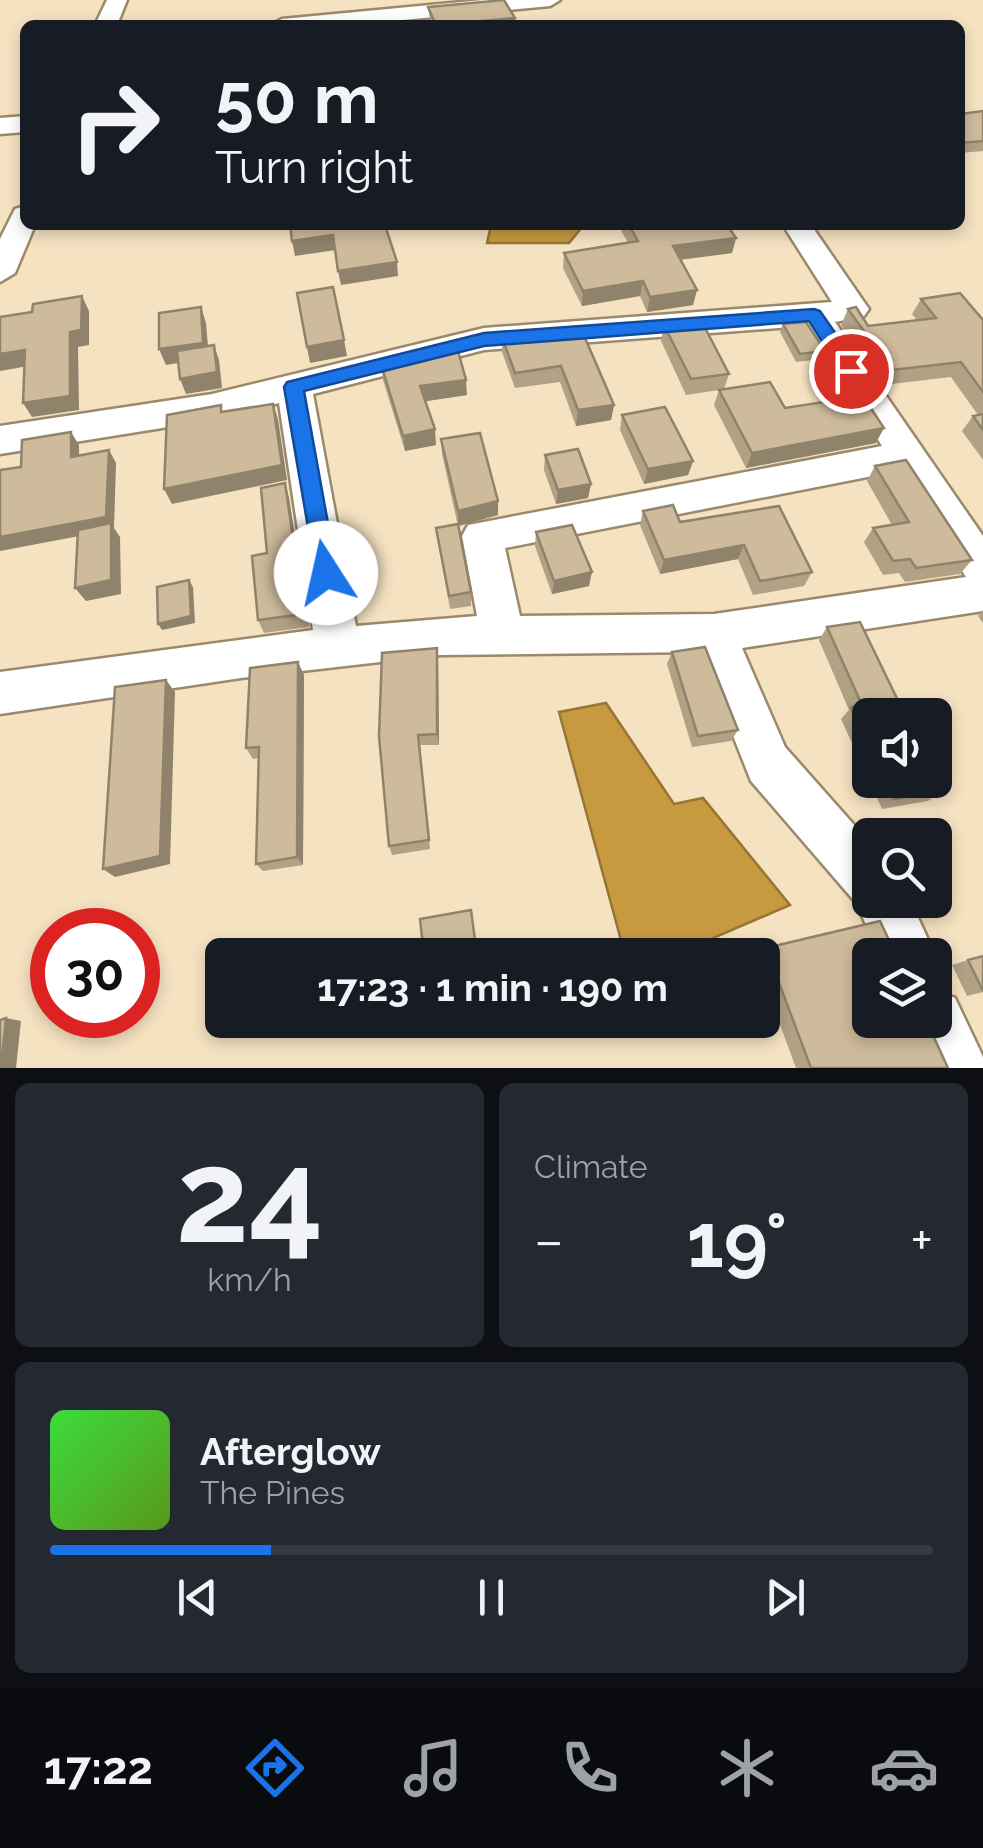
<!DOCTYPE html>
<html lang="en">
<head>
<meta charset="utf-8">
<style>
  :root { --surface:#171b24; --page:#242831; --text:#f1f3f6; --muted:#9ea1a6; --line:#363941; --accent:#1a73e8 }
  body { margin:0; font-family:Raleway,sans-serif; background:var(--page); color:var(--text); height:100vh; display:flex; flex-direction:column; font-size:38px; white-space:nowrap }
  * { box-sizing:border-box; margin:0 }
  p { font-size:32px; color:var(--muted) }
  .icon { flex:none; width:55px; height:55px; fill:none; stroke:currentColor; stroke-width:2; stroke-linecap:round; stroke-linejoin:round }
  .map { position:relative; height:1068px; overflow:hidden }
  .details { display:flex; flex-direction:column; gap:15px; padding:15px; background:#0d0f14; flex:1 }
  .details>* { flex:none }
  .hud { position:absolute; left:20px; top:20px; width:945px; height:210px; border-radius:15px; box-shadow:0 5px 15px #0003; background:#171b24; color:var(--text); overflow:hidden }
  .fabs { position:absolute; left:852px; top:698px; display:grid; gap:20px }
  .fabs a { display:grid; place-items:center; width:100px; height:100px; border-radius:15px; background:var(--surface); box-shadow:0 5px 15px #0003; font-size:50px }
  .speed { position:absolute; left:30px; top:908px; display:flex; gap:20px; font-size:50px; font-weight:700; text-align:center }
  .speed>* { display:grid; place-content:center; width:130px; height:130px; border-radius:50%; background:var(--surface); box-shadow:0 5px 15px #0003; line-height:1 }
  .speed .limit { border:15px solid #d22; background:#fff; color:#111 }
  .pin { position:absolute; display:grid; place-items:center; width:85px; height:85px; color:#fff; margin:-42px; border:5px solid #fff; border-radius:50%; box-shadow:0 2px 10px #0007 }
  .me { position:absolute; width:110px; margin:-55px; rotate:350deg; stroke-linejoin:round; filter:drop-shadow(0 0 8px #0008) }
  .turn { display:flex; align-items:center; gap:35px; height:210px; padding:0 30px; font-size:45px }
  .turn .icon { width:130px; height:130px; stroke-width:2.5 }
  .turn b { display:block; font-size:70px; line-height:85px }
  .big { font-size:75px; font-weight:700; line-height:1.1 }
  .details .card { flex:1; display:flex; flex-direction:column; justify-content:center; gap:15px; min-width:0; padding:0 35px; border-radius:15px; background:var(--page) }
  .details .dial { align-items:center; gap:0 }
  .dial b { font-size:130px; line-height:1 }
  .song { display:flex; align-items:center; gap:30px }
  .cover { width:120px; height:120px; border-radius:15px; background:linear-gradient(135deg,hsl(120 70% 55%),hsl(90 70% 35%)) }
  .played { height:10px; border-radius:5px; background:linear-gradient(90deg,var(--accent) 25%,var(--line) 25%) }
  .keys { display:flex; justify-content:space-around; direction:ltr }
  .heat { display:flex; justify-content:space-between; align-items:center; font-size:55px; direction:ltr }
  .details .tiles { flex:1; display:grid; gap:15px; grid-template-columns:1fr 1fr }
  .card:last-child { grid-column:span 2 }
  .trip { position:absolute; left:205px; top:938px; width:575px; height:100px; border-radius:15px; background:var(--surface); box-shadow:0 5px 15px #0003; font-weight:700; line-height:100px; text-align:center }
  .tabs { display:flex; height:160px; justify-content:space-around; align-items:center; background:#090b0e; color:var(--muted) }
  .tabs .icon { width:70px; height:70px }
  .tabs .active { color:var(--accent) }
  .tabs b { font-size:45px; color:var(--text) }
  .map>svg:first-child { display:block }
</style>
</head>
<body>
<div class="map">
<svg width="983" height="1068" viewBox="0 0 983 1068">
  <rect width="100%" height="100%" fill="#f5e2c1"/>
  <g fill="#c89a40" stroke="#977532" stroke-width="2.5">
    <polygon points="491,225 582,225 582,227 569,243 487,243"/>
    <polygon points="606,703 674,804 703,798 790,905 674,955 625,955 559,712"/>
  </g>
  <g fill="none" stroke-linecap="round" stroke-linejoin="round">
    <g stroke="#9b896b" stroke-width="5">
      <g id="minor">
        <polygon points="107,0 127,0 117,25 95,25"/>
        <polygon points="483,0 560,0 550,6 351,25 271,25 282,19"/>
        <polygon points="25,116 25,132 0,134 0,118"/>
        <polygon points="25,206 25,225 35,225 15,273 0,282 0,239 15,209"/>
        <path d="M783,225H811L864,302L869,309L864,316L835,322L983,536V611L742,648L785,747L870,843V900H910L935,955H879L857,904L751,781L700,652L441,655L241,678L0,714V672L313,630L279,403L212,420L0,454V426L212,394L484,328L832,302ZM805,326L882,446L468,525L462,536L477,616L356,626L313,394L484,350ZM898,471L966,577L714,614L520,616L505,548Z"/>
        <polygon points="935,989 955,998 983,1057 983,1068 928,1068 907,1020 935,1020"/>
      </g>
    </g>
    <use href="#minor" fill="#fff" fill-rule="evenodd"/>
  </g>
  <g fill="#b1a185">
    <polygon points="428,7 515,25 431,25"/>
    <polygon points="983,111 983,151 960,153 960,114"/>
    <polygon points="618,225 727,225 736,238 732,253 680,260 697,290 693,305 647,312 640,296 582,306 563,268 564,253 628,243"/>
    <polygon points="921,299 983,320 983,460 962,431 973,416 978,415 951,377 883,385 841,325 848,309 868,326 917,320 912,314"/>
    <polygon points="783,324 825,351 822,359 796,362 780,332"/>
    <polygon points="664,325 729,374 724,389 785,408 876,443 746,468 714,405 719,390 686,395 661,341"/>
    <polygon points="582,331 614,405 611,420 576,426 560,382 515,388 502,352 502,337"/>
    <polygon points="381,364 467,395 425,401 436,445 405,451 383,380"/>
    <polygon points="622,415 693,461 688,475 644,484 620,430"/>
    <polygon points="441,439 498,515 458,526 442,454"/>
    <polygon points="545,455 591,484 588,498 556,504 544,470"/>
    <polygon points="875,466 972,560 960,574 905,582 899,573 883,575 864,542 873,528 892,525 867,481"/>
    <polygon points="285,483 289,498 309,627 264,633 258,620"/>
    <polygon points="643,511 680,522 812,572 804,586 753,595 738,559 660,574 640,525"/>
    <polygon points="436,528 471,592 471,606 450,609"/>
    <polygon points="536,532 589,586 552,594 535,546"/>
    <polygon points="983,610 983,623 978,616"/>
    <polygon points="827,627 870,715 870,780 935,780 941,791 928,801 882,809 841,719 849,710 819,640"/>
    <polygon points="672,652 738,730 731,741 692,747 667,664"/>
    <polygon points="438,660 439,745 420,745 430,849 392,855 389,846"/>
    <polygon points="304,675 303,865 263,871 256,864 259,758 253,759 246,748"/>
    <polygon points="766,948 948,1068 796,1068 762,976 762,955 755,955"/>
    <polygon points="968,960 983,992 967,996 952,965"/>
  </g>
  <g fill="#90836c">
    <polygon points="515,18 515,25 444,25"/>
    <polygon points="333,235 336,250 295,256 292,241"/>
    <polygon points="736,238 732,253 669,261 673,246"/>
    <polygon points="397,262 398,276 341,285 338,271"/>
    <polygon points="643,281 640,296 582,306 583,291"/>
    <polygon points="697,290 693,305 647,312 650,297"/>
    <polygon points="82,296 89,311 89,345 78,347 79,410 32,417 23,403"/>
    <polygon points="201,307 206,323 209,358 166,365 159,349"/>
    <polygon points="344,340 347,356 310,363 307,347"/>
    <polygon points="214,345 219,360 222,388 186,394 180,379"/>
    <polygon points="25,350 34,365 0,371 0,354"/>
    <polygon points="466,380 467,395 421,402 420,386"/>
    <polygon points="273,404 278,419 287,480 172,504 164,489"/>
    <polygon points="614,405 611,420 576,426 578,410"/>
    <polygon points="884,428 876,443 746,468 752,453"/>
    <polygon points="435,429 436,445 405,451 403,436"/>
    <polygon points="71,432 79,445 79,470 71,457"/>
    <polygon points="109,450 116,463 114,528 120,537 121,594 86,601 75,588 111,530 0,551 0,537"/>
    <polygon points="693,461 688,475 644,484 648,469"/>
    <polygon points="285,483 289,498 309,627 304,614"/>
    <polygon points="591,484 588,498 556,504 558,490"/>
    <polygon points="498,501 498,515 458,526 458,511"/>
    <polygon points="744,545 738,559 660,574 664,560"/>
    <polygon points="592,572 589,586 552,594 554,581"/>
    <polygon points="189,580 193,587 195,623 162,630 158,624"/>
    <polygon points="437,648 438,660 439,745 437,734"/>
    <polygon points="298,662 304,675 303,865 297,857"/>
    <polygon points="166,680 175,692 170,864 115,877 103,869"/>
    <polygon points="418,735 420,745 430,849 429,840"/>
    <polygon points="6,1018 21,1021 16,1068 1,1068"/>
  </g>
  <g fill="#cebb9b" stroke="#90836c" stroke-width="2.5">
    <polygon points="504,0 515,18 436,25 428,7"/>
    <polygon points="983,111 983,141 960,143 960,114"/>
    <polygon points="290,225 385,225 397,262 338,271 333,235 292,241"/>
    <polygon points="629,225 727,225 736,238 673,246 697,290 650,297 643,281 583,291 564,253 638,241"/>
    <polygon points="333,287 344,340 307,347 297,293"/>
    <polygon points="960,293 983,320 983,392 961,362 892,370 848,309 856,307 868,326 936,318 921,299"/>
    <polygon points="82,296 81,330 70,332 70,396 23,403 25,350 0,354 0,317 32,312 33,304"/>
    <polygon points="201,307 203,343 159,349 159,313"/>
    <polygon points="702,322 729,374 691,379 664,325"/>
    <polygon points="806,322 825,351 800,354 783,324"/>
    <polygon points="582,331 614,405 578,410 561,366 515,373 502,337"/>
    <polygon points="214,345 217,372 180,379 177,351"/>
    <polygon points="457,347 466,380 420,386 435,429 403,436 381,364"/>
    <polygon points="770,382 785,408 863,396 884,428 752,453 719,390"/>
    <polygon points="273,404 282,465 164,489 167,415 221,405 221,412"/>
    <polygon points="665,407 693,461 648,469 622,415"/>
    <polygon points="983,414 983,430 973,416"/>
    <polygon points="71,432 71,457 109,450 106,517 0,537 0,470 21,467 22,440"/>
    <polygon points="480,433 498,501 458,511 441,439"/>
    <polygon points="578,449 591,484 558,490 545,455"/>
    <polygon points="906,460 972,560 916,568 910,559 893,561 873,528 909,522 875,466"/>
    <polygon points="285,483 304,614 258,620 252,556 267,553 261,488"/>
    <polygon points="673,505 680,522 779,506 812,572 760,581 744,545 664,560 643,511"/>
    <polygon points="111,523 111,580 75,588 78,530"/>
    <polygon points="458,524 471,592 449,596 436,528"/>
    <polygon points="572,525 592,572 554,581 536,532"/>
    <polygon points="189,580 191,616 158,624 157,587"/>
    <polygon points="860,622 905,715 870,715 870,748 851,707 862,705 827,627"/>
    <polygon points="705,647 738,730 698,736 672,652"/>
    <polygon points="437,648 437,734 418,735 429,840 389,846 379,736 382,653"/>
    <polygon points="298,662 297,857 256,864 259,747 246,748 250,668"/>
    <polygon points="166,680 160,856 103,869 115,687"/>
    <polygon points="935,778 941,791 894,799 885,780 935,780"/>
    <polygon points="471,910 477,955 424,955 420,919"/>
    <polygon points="880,921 896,955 870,955 870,1020 926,1020 948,1068 811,1068 766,948"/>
    <polygon points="983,956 983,991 968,960"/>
    <polygon points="6,1018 1,1068 0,1068 0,1020"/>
  </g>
  <polygon fill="#1a73e8" stroke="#114b97" stroke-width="2.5" points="814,309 820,311 858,366 858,376 844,376 809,321 484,346 304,391 337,573 334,580 317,580 284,387 287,382 484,333"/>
</svg>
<div class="fabs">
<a><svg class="icon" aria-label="sound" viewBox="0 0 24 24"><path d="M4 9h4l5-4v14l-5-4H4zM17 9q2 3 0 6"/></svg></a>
<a><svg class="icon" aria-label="search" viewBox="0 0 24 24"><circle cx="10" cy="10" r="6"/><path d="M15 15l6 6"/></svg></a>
<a><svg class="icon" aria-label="layers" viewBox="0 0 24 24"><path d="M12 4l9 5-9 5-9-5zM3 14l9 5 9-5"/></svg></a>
</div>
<div class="speed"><div class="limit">30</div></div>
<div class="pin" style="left:851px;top:371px;background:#d93025"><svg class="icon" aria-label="arrive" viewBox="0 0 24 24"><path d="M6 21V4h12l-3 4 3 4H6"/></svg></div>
<svg class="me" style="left:326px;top:573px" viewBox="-20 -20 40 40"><circle r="19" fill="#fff"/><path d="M0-13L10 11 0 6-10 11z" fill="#1a73e8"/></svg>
<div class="trip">17:23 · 1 min · 190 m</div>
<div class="hud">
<div class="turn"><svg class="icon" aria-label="right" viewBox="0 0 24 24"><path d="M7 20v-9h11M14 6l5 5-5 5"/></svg><div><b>50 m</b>Turn right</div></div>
</div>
</div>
<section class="details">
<div class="tiles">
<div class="card dial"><b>24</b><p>km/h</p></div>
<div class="card"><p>Climate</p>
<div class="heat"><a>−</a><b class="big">19°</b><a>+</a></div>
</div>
<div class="card">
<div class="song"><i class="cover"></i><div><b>Afterglow</b><p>The Pines</p></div></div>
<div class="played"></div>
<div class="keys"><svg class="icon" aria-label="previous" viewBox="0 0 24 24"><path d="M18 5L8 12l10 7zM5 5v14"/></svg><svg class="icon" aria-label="pause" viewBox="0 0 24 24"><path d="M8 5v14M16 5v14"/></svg><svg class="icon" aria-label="next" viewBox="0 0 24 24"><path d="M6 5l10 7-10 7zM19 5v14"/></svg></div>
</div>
</div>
</section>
<nav class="tabs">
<b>17:22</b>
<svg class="icon active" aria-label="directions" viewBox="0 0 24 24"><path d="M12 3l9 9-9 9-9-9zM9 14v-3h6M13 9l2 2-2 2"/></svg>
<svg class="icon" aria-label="music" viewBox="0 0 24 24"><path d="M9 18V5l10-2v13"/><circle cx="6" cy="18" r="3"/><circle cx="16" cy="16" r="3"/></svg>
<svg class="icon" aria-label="phone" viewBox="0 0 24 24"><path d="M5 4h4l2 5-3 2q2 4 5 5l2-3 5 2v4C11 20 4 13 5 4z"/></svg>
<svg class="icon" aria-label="climate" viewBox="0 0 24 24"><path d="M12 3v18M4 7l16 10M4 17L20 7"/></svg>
<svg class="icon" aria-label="car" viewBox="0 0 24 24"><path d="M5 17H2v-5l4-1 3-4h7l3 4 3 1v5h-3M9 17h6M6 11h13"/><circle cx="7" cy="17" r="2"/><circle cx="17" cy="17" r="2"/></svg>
</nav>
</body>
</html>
